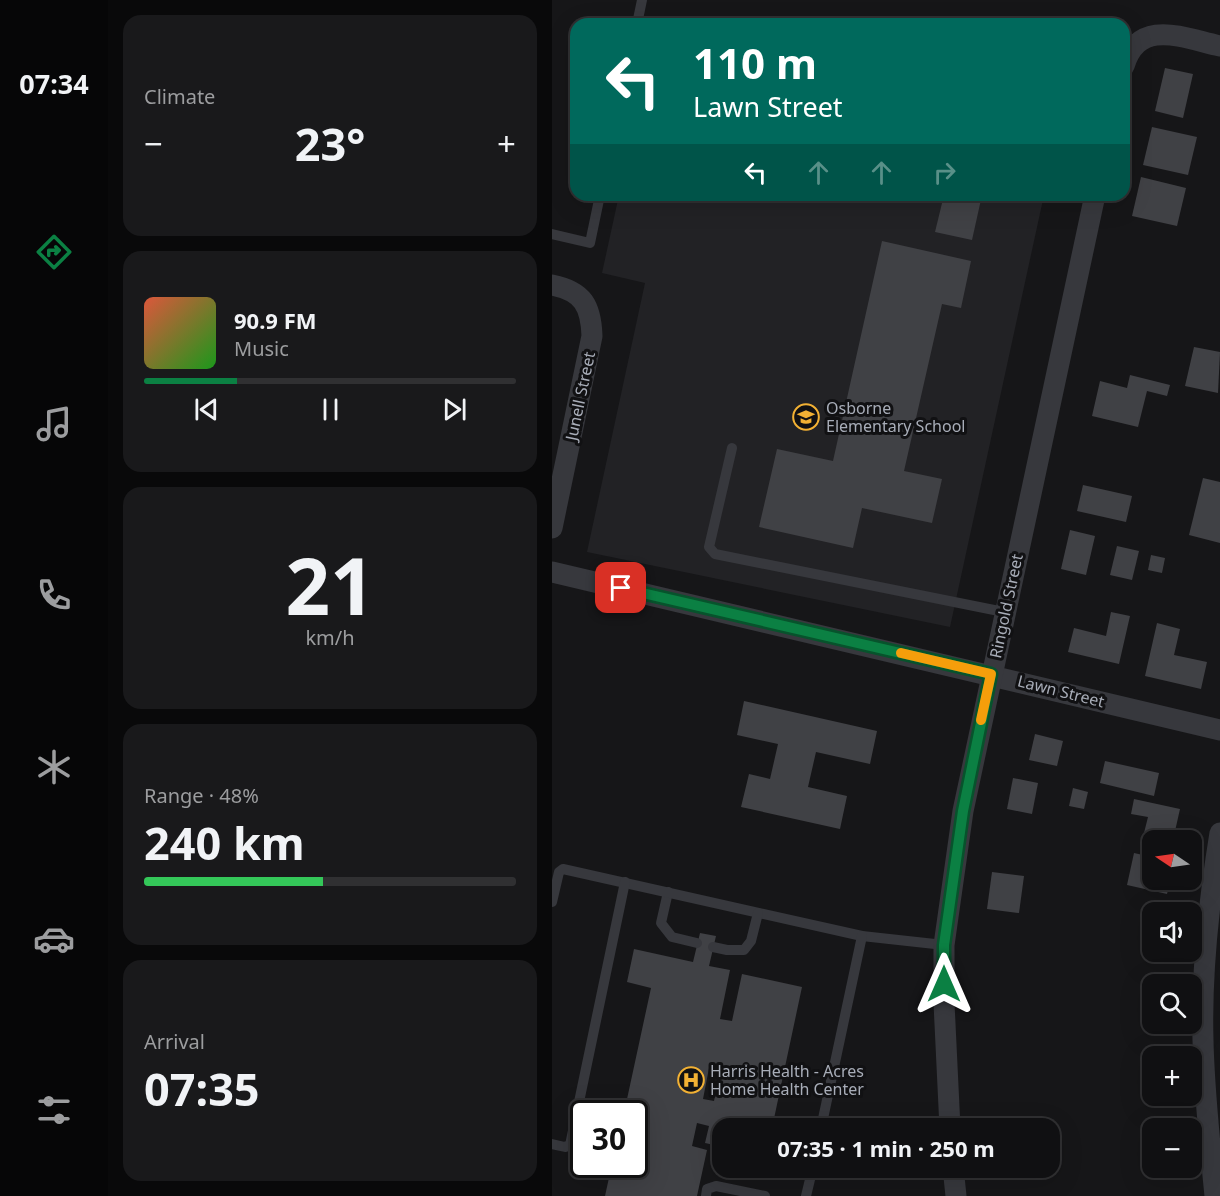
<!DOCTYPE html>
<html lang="en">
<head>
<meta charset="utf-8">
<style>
  :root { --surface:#101012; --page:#19191b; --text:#f1f3f6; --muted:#9c9d9f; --line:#303032; --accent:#0b8043 }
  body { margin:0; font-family:"Noto Sans",sans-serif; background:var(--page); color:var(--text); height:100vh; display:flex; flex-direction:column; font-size:22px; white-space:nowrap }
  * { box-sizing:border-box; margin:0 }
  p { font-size:20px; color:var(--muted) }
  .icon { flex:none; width:33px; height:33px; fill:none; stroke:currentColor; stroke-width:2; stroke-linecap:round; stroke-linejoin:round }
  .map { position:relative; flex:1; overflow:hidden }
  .sheet { display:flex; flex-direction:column; gap:15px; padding:15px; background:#09090a; width:444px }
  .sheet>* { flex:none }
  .guide { position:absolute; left:18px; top:18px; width:560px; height:183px; border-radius:18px; box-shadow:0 6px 24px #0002,0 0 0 2px var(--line); background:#00695c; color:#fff; overflow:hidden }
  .needle { width:39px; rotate:283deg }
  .buttons { position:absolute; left:590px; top:830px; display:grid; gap:12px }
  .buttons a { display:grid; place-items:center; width:60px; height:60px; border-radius:12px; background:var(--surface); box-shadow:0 6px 24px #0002,0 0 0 2px var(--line); font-size:30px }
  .speed { position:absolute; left:18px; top:1100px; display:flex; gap:12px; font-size:30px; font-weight:700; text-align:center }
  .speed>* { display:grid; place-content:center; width:78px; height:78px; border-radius:50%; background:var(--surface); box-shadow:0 6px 24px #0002,0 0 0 2px var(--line); line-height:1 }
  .speed .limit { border:3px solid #111; border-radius:9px; background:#fff; color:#111 }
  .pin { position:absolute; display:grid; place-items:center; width:51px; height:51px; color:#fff; margin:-26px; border-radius:12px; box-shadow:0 3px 9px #0006 }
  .me { position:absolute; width:66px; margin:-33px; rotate:0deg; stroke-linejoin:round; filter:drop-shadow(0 0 4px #0008) }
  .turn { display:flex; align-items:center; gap:21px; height:126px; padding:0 24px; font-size:27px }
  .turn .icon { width:78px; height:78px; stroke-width:2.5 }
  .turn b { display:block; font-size:42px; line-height:51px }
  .lanes { display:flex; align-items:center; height:57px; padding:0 24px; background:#0003; justify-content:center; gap:30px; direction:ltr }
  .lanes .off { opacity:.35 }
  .big { font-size:45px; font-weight:700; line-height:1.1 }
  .sheet .card { flex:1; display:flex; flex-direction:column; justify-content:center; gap:9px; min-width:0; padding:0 21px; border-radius:18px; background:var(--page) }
  .sheet .dial { align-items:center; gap:0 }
  .dial b { font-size:78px; line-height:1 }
  .song { display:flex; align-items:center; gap:18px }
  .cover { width:72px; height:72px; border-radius:9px; background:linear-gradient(135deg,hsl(10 70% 55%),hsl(120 70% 35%)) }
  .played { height:6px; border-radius:3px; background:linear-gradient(90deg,var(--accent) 25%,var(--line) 25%) }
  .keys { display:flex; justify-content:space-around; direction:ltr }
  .heat { display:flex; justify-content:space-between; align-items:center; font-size:33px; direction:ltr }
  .charge { height:9px; border-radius:4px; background:linear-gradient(90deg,#34c759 48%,var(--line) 0) }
  .trip { position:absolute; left:160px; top:1118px; width:348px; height:60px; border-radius:18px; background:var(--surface); box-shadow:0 6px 24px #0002,0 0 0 2px var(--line); font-weight:700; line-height:60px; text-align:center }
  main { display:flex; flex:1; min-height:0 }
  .tab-bar { display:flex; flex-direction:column; width:108px; justify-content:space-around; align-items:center; background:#060607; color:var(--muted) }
  .tab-bar .icon { width:42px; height:42px }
  .tab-bar .selected { color:var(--accent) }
  .tab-bar b { font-size:27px; color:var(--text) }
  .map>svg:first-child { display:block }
</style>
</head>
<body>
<main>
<nav class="tab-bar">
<b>07:34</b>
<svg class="icon selected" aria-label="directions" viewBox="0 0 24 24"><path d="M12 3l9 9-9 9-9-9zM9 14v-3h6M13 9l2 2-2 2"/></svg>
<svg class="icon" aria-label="music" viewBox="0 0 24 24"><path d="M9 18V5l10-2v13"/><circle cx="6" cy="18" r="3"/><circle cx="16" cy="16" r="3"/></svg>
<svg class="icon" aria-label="phone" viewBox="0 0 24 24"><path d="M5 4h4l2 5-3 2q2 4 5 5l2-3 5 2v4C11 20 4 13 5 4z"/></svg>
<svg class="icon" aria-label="climate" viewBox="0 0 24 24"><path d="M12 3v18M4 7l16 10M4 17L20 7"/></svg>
<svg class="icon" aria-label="car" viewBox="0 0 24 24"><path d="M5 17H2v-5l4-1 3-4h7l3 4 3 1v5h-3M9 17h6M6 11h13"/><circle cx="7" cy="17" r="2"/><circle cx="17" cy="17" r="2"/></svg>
<svg class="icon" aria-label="filters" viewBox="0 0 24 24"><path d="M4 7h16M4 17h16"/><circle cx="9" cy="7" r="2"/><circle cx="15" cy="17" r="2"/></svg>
</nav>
<section class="sheet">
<div class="card"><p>Climate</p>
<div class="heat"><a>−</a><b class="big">23°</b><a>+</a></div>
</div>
<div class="card">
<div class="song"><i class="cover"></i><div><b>90.9 FM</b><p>Music</p></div></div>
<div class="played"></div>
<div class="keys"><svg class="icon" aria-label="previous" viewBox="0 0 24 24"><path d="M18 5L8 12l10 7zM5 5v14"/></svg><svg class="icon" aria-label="pause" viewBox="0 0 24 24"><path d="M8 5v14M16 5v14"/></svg><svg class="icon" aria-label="next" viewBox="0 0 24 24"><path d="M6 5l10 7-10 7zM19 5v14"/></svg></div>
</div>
<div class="card dial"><b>21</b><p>km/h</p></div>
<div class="card"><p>Range · 48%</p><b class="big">240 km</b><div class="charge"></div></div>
<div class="card"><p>Arrival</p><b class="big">07:35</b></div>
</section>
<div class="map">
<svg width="668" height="1196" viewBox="0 0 668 1196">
  <rect width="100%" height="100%" fill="#161618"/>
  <polygon fill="#222225" points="67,195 492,195 398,627 35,552 93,283 50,273"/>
  <g fill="#404145" fill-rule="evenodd">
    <polygon points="613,68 641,74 631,118 603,111"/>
    <polygon points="600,127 645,137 636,175 591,165"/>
    <polygon points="589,177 634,188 625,226 580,216"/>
    <polygon points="392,195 430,195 420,240 383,232"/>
    <polygon points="330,241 419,261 409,308 390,304 352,471 390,479 380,523 310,508 301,548 207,527 225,449 281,461"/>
    <polygon points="642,347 668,352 666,393 633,386"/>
    <polygon points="578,375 618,385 615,396 595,391 586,427 540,416 548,381 575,388"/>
    <polygon points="651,478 668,482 668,543 637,535"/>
    <polygon points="531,485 580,496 574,522 525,511"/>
    <polygon points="518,530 543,536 534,575 509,569"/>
    <polygon points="565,546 587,551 580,580 558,575"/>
    <polygon points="599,555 613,558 610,573 596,570"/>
    <polygon points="559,612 578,616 567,664 516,652 522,628 554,636"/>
    <polygon points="605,623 628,629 622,655 655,662 649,689 593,676"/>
    <polygon points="192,701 325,731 318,764 264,752 256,787 295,796 288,829 189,807 197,774 218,779 226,744 185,735"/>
    <polygon points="483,734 511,741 505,766 477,760"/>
    <polygon points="553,761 607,773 602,796 548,783"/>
    <polygon points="461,778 486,783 480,814 455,809"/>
    <polygon points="521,788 536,792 532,809 517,806"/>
    <polygon points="582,799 628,809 621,840 600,840 600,843 590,841 596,817 579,814"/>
    <polygon points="582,853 600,857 600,879 619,879 615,894 575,885"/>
    <polygon points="440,872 472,876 467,913 435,909"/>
    <path d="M148,933L164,936L157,966L178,970L168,1019L180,1021L190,974L250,987L220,1128H171V1147L153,1143L157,1126L145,1123L140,1146L155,1150L145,1196H53L60,1164H82V1113H72L99,988L75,982L82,949L141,962ZM158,1063L170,1065L162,1101L151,1099Z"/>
  </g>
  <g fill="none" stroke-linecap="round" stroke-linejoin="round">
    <g stroke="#37383d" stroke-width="10">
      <polyline points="85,24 90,0"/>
      <polyline points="0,234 38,243 48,195"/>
      <polyline points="180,448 157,547 163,554 452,612"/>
      <polyline points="116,892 109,923 120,937 145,943"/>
      <polyline points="0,902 7,872 11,869 310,936 392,945"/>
      <polyline points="161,947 175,950 192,950 199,941 206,913"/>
      <polyline points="269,1128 310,936"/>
      <polyline points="0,1144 13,1147 18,1145 73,882"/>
      <polyline points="154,1196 155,1189 164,1186 213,1196"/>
      <polyline points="254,1196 261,1167"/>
    </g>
    <g stroke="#37383d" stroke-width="21">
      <path d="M572,66C587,17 631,38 668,46"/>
      <path d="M0,285C31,291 39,306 40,336L0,528"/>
      <polyline points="0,572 668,730"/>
      <polyline points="398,1128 392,1003 392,945 411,811 543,195"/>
      <polyline points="401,1167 404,1196"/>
      <path d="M663,1196C658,1144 652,1092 651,1040C649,971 657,901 668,833"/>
    </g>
  </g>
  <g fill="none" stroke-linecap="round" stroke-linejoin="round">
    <g stroke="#07532c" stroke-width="15">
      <polyline id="route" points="69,588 439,674 411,811 392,945 392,984"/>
    </g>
    <use href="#route" stroke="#0b8043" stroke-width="10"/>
    <polyline stroke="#f59e0b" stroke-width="10" points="349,653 439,674 429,720"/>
  </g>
  <defs>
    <g id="school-ring" transform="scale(1.35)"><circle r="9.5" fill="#111113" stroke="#f2b134" stroke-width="1.5"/><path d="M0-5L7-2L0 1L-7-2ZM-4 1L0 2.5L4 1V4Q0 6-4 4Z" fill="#f2b134"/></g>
    <g id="hospital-ring" transform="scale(1.35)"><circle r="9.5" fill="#111113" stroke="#f2b134" stroke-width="1.5"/><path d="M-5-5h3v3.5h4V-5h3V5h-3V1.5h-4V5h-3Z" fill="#f2b134"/></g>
  </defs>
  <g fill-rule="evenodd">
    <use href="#school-ring" x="254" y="417"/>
    <use href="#hospital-ring" x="139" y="1080"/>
  </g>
  <g text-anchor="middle" stroke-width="6" stroke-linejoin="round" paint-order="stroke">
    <g font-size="16" fill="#a8adb8" stroke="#111113">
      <text transform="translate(28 396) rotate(-78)" y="6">Junell Street</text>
      <text transform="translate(454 606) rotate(-78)" y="6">Ringold Street</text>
      <text transform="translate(509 691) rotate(14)" y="6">Lawn Street</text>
    </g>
    <g font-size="16" fill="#a8adb8" stroke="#111113" text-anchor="start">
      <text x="274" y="414">Osborne<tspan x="274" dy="18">Elementary School</tspan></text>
      <text x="158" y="1077">Harris Health - Acres<tspan x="158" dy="18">Home Health Center</tspan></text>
    </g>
  </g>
</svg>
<div class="buttons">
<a><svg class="needle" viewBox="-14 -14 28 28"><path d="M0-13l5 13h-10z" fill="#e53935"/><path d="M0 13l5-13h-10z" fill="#9c9d9f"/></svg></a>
<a><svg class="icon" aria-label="sound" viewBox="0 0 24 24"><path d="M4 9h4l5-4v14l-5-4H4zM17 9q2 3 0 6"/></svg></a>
<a><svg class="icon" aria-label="search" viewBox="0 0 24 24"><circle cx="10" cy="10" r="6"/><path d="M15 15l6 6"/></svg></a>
<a>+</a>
<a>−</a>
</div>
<div class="speed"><div class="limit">30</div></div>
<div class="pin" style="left:69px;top:588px;background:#d93025"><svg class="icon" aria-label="arrive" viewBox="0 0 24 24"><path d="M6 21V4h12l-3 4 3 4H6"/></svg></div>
<svg class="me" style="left:392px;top:984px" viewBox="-20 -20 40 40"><path d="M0-17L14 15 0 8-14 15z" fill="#0b8043" stroke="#fff" stroke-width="4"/></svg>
<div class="trip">07:35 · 1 min · 250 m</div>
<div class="guide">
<div class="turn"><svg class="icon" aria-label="left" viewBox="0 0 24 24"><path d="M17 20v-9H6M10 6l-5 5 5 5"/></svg><div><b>110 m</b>Lawn Street</div></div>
<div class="lanes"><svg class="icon" aria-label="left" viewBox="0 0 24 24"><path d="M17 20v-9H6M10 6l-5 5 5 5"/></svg><svg class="icon off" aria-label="ahead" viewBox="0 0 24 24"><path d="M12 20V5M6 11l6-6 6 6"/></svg><svg class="icon off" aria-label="ahead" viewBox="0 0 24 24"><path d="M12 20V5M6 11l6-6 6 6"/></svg><svg class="icon off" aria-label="right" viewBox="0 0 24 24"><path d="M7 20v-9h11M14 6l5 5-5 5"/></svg></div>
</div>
</div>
</main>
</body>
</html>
